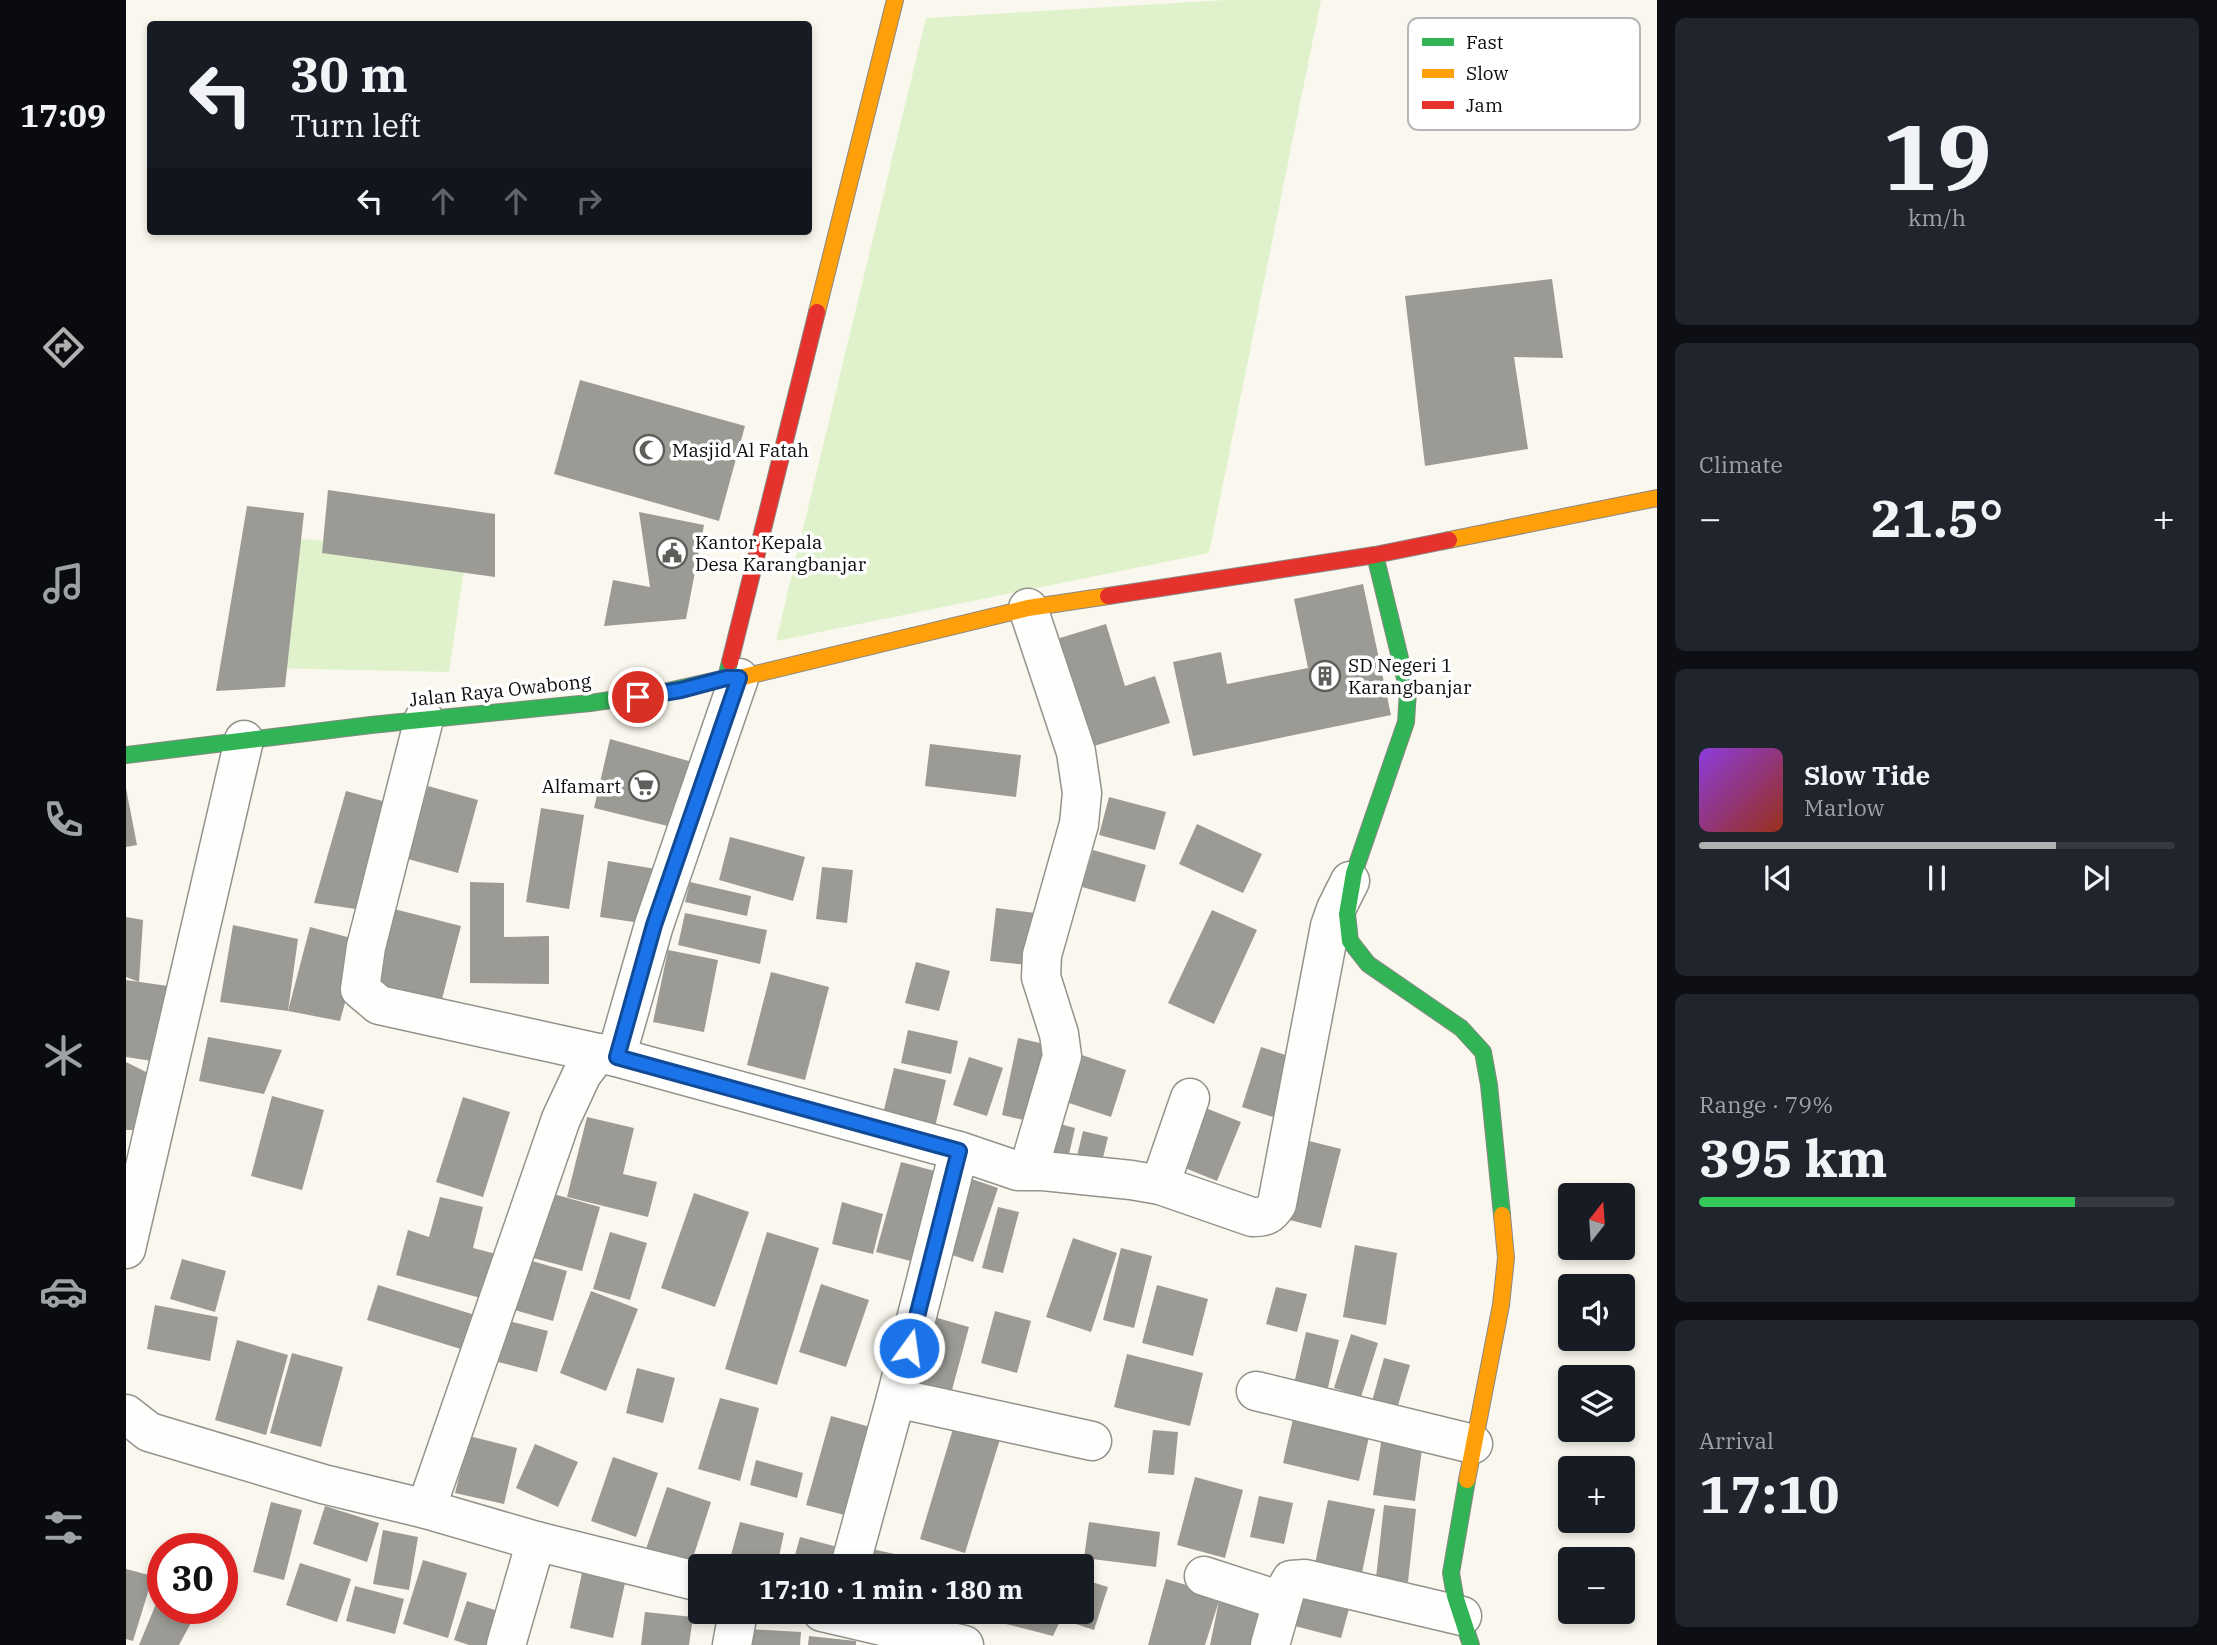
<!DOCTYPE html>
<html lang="en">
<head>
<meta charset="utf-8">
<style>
  :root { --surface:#171b24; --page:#20242c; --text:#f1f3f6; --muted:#9ea1a6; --line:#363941; --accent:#afb0b0 }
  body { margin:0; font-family:"IBM Plex Serif",serif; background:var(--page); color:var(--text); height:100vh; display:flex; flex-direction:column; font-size:26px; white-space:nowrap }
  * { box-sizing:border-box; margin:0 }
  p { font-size:23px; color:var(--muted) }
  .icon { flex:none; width:38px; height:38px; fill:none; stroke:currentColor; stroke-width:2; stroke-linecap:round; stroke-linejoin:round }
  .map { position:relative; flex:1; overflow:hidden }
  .drawer { display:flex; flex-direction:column; gap:18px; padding:18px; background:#0d0f14; width:560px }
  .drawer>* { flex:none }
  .guide { position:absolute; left:21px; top:21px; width:665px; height:214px; border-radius:7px; box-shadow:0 4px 10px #0003; background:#171b24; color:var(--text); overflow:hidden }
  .needle { width:46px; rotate:17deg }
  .buttons { position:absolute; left:1432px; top:1183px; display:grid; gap:14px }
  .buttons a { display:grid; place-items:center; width:77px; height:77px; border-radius:7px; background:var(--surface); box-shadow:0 4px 10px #0003; font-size:35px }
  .speed { position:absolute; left:21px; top:1533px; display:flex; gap:14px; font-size:35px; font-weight:700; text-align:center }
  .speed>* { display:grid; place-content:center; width:91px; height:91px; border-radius:50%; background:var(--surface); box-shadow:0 4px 10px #0003; line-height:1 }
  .speed .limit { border:10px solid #d22; background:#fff; color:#111 }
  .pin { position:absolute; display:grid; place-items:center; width:60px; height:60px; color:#fff; margin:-30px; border:4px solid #fff; border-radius:50%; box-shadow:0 2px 7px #0007 }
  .me { position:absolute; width:77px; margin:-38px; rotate:14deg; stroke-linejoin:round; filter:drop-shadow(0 0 5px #0008) }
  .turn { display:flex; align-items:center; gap:24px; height:147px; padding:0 28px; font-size:32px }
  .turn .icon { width:91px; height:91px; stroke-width:2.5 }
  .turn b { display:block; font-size:49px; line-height:60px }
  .lanes { display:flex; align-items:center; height:66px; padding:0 28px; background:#0003; justify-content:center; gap:35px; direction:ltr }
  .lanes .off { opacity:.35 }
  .big { font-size:52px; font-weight:700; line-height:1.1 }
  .drawer .tile { flex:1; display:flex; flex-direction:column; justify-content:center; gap:10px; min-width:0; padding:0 24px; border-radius:10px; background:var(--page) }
  .drawer .dial { align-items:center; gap:0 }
  .dial b { font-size:91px; line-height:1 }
  .song { display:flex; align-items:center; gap:21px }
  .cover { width:84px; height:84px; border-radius:10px; background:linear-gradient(135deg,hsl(270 70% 55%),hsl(10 70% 35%)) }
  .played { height:7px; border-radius:4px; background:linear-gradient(90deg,var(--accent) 75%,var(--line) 75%) }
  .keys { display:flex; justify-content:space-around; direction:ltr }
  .heat { display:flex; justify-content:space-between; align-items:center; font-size:38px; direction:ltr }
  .charge { height:10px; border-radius:5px; background:linear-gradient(90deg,#34c759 79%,var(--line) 0) }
  .trip { position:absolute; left:562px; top:1554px; width:406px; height:70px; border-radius:7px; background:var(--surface); box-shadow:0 4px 10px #0003; font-weight:700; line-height:70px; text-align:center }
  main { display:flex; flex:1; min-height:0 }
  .menu { display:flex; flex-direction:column; width:126px; justify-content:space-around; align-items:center; background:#090b0e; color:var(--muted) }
  .menu .icon { width:49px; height:49px }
  .menu .selected { color:var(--accent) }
  .menu b { font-size:32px; color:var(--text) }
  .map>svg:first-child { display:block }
</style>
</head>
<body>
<main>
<nav class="menu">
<b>17:09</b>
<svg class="icon selected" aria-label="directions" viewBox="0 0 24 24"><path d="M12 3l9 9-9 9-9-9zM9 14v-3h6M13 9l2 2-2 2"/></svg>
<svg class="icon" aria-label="music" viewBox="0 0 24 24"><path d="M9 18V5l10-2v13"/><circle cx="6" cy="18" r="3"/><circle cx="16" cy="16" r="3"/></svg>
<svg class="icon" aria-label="phone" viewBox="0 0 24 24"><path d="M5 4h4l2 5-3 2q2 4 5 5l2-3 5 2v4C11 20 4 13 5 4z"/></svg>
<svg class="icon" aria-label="climate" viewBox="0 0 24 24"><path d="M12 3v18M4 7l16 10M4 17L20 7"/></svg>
<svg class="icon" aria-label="car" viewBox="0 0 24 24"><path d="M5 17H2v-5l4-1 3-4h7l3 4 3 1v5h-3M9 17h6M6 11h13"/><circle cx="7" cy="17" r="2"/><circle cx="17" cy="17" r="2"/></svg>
<svg class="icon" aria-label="filters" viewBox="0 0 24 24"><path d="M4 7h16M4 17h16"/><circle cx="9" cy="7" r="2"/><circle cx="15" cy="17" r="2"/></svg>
</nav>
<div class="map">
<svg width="1531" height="1645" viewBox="0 0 1531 1645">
  <rect width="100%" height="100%" fill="#faf8ee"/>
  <g fill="#e0f2cb">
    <polygon points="1100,0 1195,0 1083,553 650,641 800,18"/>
    <polygon points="157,537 340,555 323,672 138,668"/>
  </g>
  <g fill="#9c9a94">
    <polygon points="1426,279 1437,358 1388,357 1402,449 1299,466 1279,296"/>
    <polygon points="454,380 619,426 593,521 428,474"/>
    <polygon points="202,490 369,514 369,577 196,553"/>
    <polygon points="121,506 178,513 159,687 90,691"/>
    <polygon points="513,512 578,525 560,619 478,626 487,580 524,587"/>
    <polygon points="1237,584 1265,715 1067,756 1047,662 1095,652 1101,684 1182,668 1168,599"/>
    <polygon points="980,624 999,686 1029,676 1044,723 958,749 924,641"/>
    <polygon points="484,739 570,763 550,828 468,808"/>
    <polygon points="804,744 895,755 890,797 799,786"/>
    <polygon points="302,786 352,800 332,873 282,859"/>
    <polygon points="0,788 11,845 0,847"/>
    <polygon points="220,791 271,805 244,911 188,903"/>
    <polygon points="983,797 1040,812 1029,850 973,835"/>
    <polygon points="415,808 458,815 443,909 400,902"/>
    <polygon points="1071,824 1136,854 1117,893 1053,864"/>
    <polygon points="604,837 679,857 667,901 593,880"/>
    <polygon points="967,850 1020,865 1009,902 956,887"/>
    <polygon points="482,861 536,870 528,925 474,917"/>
    <polygon points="696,867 727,870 721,923 690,919"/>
    <polygon points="344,882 378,883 378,937 423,936 423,984 344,983"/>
    <polygon points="564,882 625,896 621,916 559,902"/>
    <polygon points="870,908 909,913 902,965 864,961"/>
    <polygon points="268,909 335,926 315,1003 247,986"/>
    <polygon points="1086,910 1131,930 1088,1024 1042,1003"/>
    <polygon points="559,913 641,930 634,964 552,945"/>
    <polygon points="0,917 17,920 13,982 0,977"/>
    <polygon points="107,925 172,939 162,1011 94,1002"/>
    <polygon points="184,927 236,941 214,1021 162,1011"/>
    <polygon points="542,950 592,960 578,1032 527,1022"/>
    <polygon points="790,962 824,971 813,1011 779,1003"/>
    <polygon points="645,972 703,987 679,1080 621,1065"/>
    <polygon points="0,980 49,987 39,1063 0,1057"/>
    <polygon points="782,1030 832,1041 825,1074 775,1063"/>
    <polygon points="82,1037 156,1050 138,1094 73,1081"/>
    <polygon points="892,1038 927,1046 910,1123 876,1115"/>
    <polygon points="1135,1047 1172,1059 1153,1119 1116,1107"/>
    <polygon points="947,1052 1000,1070 985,1117 931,1099"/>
    <polygon points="843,1057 877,1068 861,1116 827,1105"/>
    <polygon points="0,1062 20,1072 14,1130 0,1130"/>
    <polygon points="768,1068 820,1080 809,1127 757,1114"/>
    <polygon points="146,1096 198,1110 176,1190 125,1176"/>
    <polygon points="337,1097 384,1112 357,1197 310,1182"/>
    <polygon points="1072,1105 1115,1122 1091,1181 1049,1164"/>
    <polygon points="461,1117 508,1128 497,1174 531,1182 522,1217 441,1197"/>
    <polygon points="926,1122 949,1128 942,1159 918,1153"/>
    <polygon points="957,1131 982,1137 974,1170 949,1164"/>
    <polygon points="1175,1139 1215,1149 1195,1228 1156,1218"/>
    <polygon points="775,1162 820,1174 796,1264 750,1252"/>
    <polygon points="843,1178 872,1188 847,1262 817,1252"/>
    <polygon points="413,1190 474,1207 456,1271 396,1255"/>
    <polygon points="568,1193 623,1212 589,1307 535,1288"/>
    <polygon points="314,1197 357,1207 347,1248 374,1255 362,1300 270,1275 282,1230 303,1237"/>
    <polygon points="716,1202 757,1214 747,1254 706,1244"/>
    <polygon points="872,1207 893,1212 877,1273 856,1268"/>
    <polygon points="484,1232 521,1243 504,1300 467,1289"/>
    <polygon points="641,1232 693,1248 651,1385 599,1369"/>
    <polygon points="947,1238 991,1253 965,1332 920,1317"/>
    <polygon points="1229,1245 1271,1253 1260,1325 1217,1317"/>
    <polygon points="995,1248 1026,1256 1008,1328 977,1320"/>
    <polygon points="56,1259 100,1271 89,1312 44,1299"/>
    <polygon points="399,1259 441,1271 427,1321 385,1309"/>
    <polygon points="695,1284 743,1300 720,1367 673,1352"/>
    <polygon points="252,1285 349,1315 338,1350 241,1320"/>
    <polygon points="1031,1285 1082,1299 1067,1356 1016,1343"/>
    <polygon points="1150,1287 1181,1294 1171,1332 1140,1324"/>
    <polygon points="465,1291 512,1309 480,1391 434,1373"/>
    <polygon points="29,1305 92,1317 84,1361 21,1349"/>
    <polygon points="869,1311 905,1321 891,1373 855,1363"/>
    <polygon points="801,1315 843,1327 823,1401 781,1389"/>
    <polygon points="383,1321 422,1331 411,1372 372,1362"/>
    <polygon points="1180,1332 1213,1340 1201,1392 1168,1384"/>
    <polygon points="1225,1334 1252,1343 1235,1397 1208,1388"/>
    <polygon points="111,1340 162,1355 140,1435 89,1420"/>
    <polygon points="166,1353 217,1367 195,1447 144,1433"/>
    <polygon points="1001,1354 1077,1373 1064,1426 988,1407"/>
    <polygon points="1258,1358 1284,1365 1270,1412 1245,1405"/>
    <polygon points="511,1368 549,1378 537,1423 500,1413"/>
    <polygon points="594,1398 633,1408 614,1481 572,1469"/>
    <polygon points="705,1416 755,1430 730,1518 680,1505"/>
    <polygon points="1167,1419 1243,1437 1233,1481 1157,1463"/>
    <polygon points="829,1422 875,1436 839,1553 794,1539"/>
    <polygon points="1027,1430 1052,1432 1048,1475 1022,1473"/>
    <polygon points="343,1436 391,1448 378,1504 329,1493"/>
    <polygon points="1256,1436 1297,1442 1289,1501 1247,1495"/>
    <polygon points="409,1444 452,1462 432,1507 390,1488"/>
    <polygon points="487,1457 532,1473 510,1537 465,1521"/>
    <polygon points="630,1460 677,1473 671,1498 624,1485"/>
    <polygon points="1069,1477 1117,1490 1099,1558 1051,1545"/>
    <polygon points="541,1487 585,1502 564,1567 519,1552"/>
    <polygon points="1133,1496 1167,1503 1158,1544 1124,1537"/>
    <polygon points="1202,1500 1249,1509 1236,1573 1189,1564"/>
    <polygon points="145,1502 176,1510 158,1580 127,1572"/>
    <polygon points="1258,1505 1290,1509 1282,1582 1250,1578"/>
    <polygon points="199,1506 253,1523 241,1562 187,1544"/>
    <polygon points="614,1522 658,1533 651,1566 605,1555"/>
    <polygon points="963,1522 1034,1532 1030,1567 958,1558"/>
    <polygon points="257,1530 292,1537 283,1590 247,1584"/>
    <polygon points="674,1537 719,1549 714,1566 666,1566"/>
    <polygon points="746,1549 787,1558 785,1566 742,1566"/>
    <polygon points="898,1555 939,1565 939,1566 895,1566"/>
    <polygon points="297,1560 341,1573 322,1638 277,1624"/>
    <polygon points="174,1563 225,1579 211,1622 160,1605"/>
    <polygon points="0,1569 27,1576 7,1641 0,1639"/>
    <polygon points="456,1573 499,1583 487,1638 444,1628"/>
    <polygon points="956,1579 982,1587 968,1630 935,1619 927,1636 880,1624 883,1612 956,1612"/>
    <polygon points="1040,1579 1094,1595 1134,1604 1125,1645 1084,1645 1093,1601 1079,1645 1022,1645"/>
    <polygon points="1176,1585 1226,1598 1215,1638 1165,1625"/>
    <polygon points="229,1586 278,1599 269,1634 220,1621"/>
    <polygon points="37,1587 37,1608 73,1608 53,1645 13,1645"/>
    <polygon points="341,1601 378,1613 368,1645 343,1645 328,1640"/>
    <polygon points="519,1612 567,1617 563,1645 515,1645"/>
    <polygon points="787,1612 828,1612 827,1621"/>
    <polygon points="622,1629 675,1632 674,1645 621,1645"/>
    <polygon points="683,1636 730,1641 730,1645 682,1645"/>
  </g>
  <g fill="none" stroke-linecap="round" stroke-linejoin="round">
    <g stroke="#93928d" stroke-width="41">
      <g id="street">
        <polyline points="298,719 240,947 234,989 253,1005 472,1053"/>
        <polyline points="490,1057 833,1151 770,1398 724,1566"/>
        <path d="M833,1151L892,1171H917L1005,1180L1034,1185L1126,1217C1140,1217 1144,1215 1151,1204L1204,926L1210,909L1224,881"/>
        <polyline points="901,1170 906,1158 936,1056 933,1034 915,977 916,955 953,824 956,793 950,752 902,608"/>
        <polyline points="1034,1185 1064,1098"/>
        <polyline points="0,1249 118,740"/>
        <polyline points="1130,1391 1347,1444"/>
        <polyline points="770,1398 966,1441"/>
        <polyline points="0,1414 23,1432 197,1484 300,1509 410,1541 574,1582"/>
        <polyline points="300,1509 435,1119 456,1074 472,1053 490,1057 528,925 613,678"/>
        <polyline points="1078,1576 1146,1598 1155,1606 1144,1645"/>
        <polyline points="1155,1606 1160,1589 1165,1580 1179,1579 1336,1616"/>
        <polyline points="696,1612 838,1645"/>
        <polyline points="380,1645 410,1541"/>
        <polyline points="606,1645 612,1612"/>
      </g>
    </g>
    <g stroke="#898884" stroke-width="18">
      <g id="fast">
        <polyline points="1249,555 1282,691 1280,722 1228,873 1221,914 1224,941 1242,964 1335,1028 1357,1052 1363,1085 1376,1215"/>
        <polyline points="0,755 245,725 464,703 533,693 600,678 604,662"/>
        <polyline points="1341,1480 1325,1573 1329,1596 1345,1645"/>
      </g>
    </g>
    <g stroke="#898884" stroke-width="18">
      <g id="slow">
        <polyline points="691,312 769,0"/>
        <polyline points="1323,540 1531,498"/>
        <polyline points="600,678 613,678 902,608 982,596"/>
        <polyline points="1341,1480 1375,1305 1380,1258 1376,1215"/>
      </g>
    </g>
    <g stroke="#898884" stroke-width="18">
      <g id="jam">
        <polyline points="982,596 1249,555 1323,540"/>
        <polyline points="604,662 691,312"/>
      </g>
    </g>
    <use href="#street" stroke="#fefefc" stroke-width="38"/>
    <use href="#fast" stroke="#30b455" stroke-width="16"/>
    <use href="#slow" stroke="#ff9f0a" stroke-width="16"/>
    <use href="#jam" stroke="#e5322d" stroke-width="16"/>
  </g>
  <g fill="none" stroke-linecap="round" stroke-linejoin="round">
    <g stroke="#114b97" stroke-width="18">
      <polyline id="route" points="512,697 555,690 600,678 613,678 528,925 491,1057 833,1151 783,1348"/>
    </g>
    <use href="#route" stroke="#1a73e8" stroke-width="12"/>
  </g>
  <defs>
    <g id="mosque-ring" transform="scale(1.575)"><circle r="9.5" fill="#fff" stroke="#5f5e5a" stroke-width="1.5"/><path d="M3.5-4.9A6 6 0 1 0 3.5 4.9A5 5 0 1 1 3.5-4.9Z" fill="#5f5e5a"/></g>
    <g id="civic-ring" transform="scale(1.575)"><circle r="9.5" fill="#fff" stroke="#5f5e5a" stroke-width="1.5"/><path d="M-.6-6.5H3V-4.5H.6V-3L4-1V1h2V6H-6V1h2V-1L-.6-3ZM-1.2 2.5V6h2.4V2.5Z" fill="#5f5e5a"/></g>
    <g id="building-ring" transform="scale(1.575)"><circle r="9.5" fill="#fff" stroke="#5f5e5a" stroke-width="1.5"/><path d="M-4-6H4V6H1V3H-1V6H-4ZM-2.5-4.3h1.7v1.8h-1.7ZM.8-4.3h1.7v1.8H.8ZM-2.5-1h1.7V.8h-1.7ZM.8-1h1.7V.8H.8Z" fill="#5f5e5a"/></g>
    <g id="supermarket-ring" transform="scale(1.575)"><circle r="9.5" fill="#fff" stroke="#5f5e5a" stroke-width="1.5"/><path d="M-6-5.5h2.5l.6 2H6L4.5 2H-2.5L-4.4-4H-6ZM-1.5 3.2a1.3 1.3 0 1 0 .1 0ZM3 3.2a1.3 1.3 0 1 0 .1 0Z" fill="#5f5e5a"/></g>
  </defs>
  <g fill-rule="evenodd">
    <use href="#mosque-ring" x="523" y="450"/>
    <use href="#civic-ring" x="546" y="553"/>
    <use href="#building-ring" x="1199" y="676"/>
    <use href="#supermarket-ring" x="518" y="786"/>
  </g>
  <g text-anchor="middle" stroke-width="7" stroke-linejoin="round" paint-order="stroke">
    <g font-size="19" fill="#0b0b0b" stroke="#fff" text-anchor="start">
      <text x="546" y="457">Masjid Al Fatah</text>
      <text x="569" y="549">Kantor Kepala<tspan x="569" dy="22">Desa Karangbanjar</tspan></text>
      <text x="1222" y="672">SD Negeri 1<tspan x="1222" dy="22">Karangbanjar</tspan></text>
      <text x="495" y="793" text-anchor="end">Alfamart</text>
    </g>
    <g font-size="19" fill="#0b0b0b" stroke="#fff">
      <text transform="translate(374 690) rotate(-6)" y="7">Jalan Raya Owabong</text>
    </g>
  </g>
  <rect x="1282" y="18" width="232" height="112" rx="10" fill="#fff" stroke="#b6b6b6" stroke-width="2"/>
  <rect x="1296" y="38" width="32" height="8" fill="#30b455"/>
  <rect x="1296" y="69" width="32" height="9" fill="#ff9f0a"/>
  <rect x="1296" y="101" width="32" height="8" fill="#e5322d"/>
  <g font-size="19" fill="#0b0b0b">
    <text x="1340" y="49">Fast</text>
    <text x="1340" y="80">Slow</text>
    <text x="1340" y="112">Jam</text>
  </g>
</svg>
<div class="buttons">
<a><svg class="needle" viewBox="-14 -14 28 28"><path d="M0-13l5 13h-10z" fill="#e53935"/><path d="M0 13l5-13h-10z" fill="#9ea1a6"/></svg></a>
<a><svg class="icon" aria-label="sound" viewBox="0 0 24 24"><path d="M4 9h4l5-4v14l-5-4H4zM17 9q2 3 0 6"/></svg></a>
<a><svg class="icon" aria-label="layers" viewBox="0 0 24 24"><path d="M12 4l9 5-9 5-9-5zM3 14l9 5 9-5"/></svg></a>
<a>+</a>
<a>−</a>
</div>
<div class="speed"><div class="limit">30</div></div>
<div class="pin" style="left:512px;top:697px;background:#d93025"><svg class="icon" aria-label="arrive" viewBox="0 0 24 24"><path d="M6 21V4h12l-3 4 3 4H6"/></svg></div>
<svg class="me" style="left:783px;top:1348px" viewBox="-20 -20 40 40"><circle r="17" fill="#1a73e8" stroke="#fff" stroke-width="3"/><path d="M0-11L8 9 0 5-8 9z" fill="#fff"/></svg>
<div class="trip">17:10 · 1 min · 180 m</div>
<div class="guide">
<div class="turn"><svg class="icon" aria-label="left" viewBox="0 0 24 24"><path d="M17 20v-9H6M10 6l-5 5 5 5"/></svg><div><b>30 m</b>Turn left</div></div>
<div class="lanes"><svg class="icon" aria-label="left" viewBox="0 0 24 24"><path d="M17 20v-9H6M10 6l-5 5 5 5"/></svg><svg class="icon off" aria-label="ahead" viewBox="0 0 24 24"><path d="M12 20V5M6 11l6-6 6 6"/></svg><svg class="icon off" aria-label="ahead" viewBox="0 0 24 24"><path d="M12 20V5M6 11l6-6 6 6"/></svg><svg class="icon off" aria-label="right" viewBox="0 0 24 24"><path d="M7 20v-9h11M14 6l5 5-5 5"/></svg></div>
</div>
</div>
<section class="drawer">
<div class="tile dial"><b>19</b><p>km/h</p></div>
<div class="tile"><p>Climate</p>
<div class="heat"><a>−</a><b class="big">21.5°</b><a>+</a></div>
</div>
<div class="tile">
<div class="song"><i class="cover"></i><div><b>Slow Tide</b><p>Marlow</p></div></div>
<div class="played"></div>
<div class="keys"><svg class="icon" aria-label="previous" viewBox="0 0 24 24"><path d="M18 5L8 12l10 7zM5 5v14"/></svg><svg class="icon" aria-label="pause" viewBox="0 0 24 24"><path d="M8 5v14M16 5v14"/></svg><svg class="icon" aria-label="next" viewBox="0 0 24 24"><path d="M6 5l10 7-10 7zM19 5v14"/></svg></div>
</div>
<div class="tile"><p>Range · 79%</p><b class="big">395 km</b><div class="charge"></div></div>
<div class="tile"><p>Arrival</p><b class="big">17:10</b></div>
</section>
</main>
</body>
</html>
